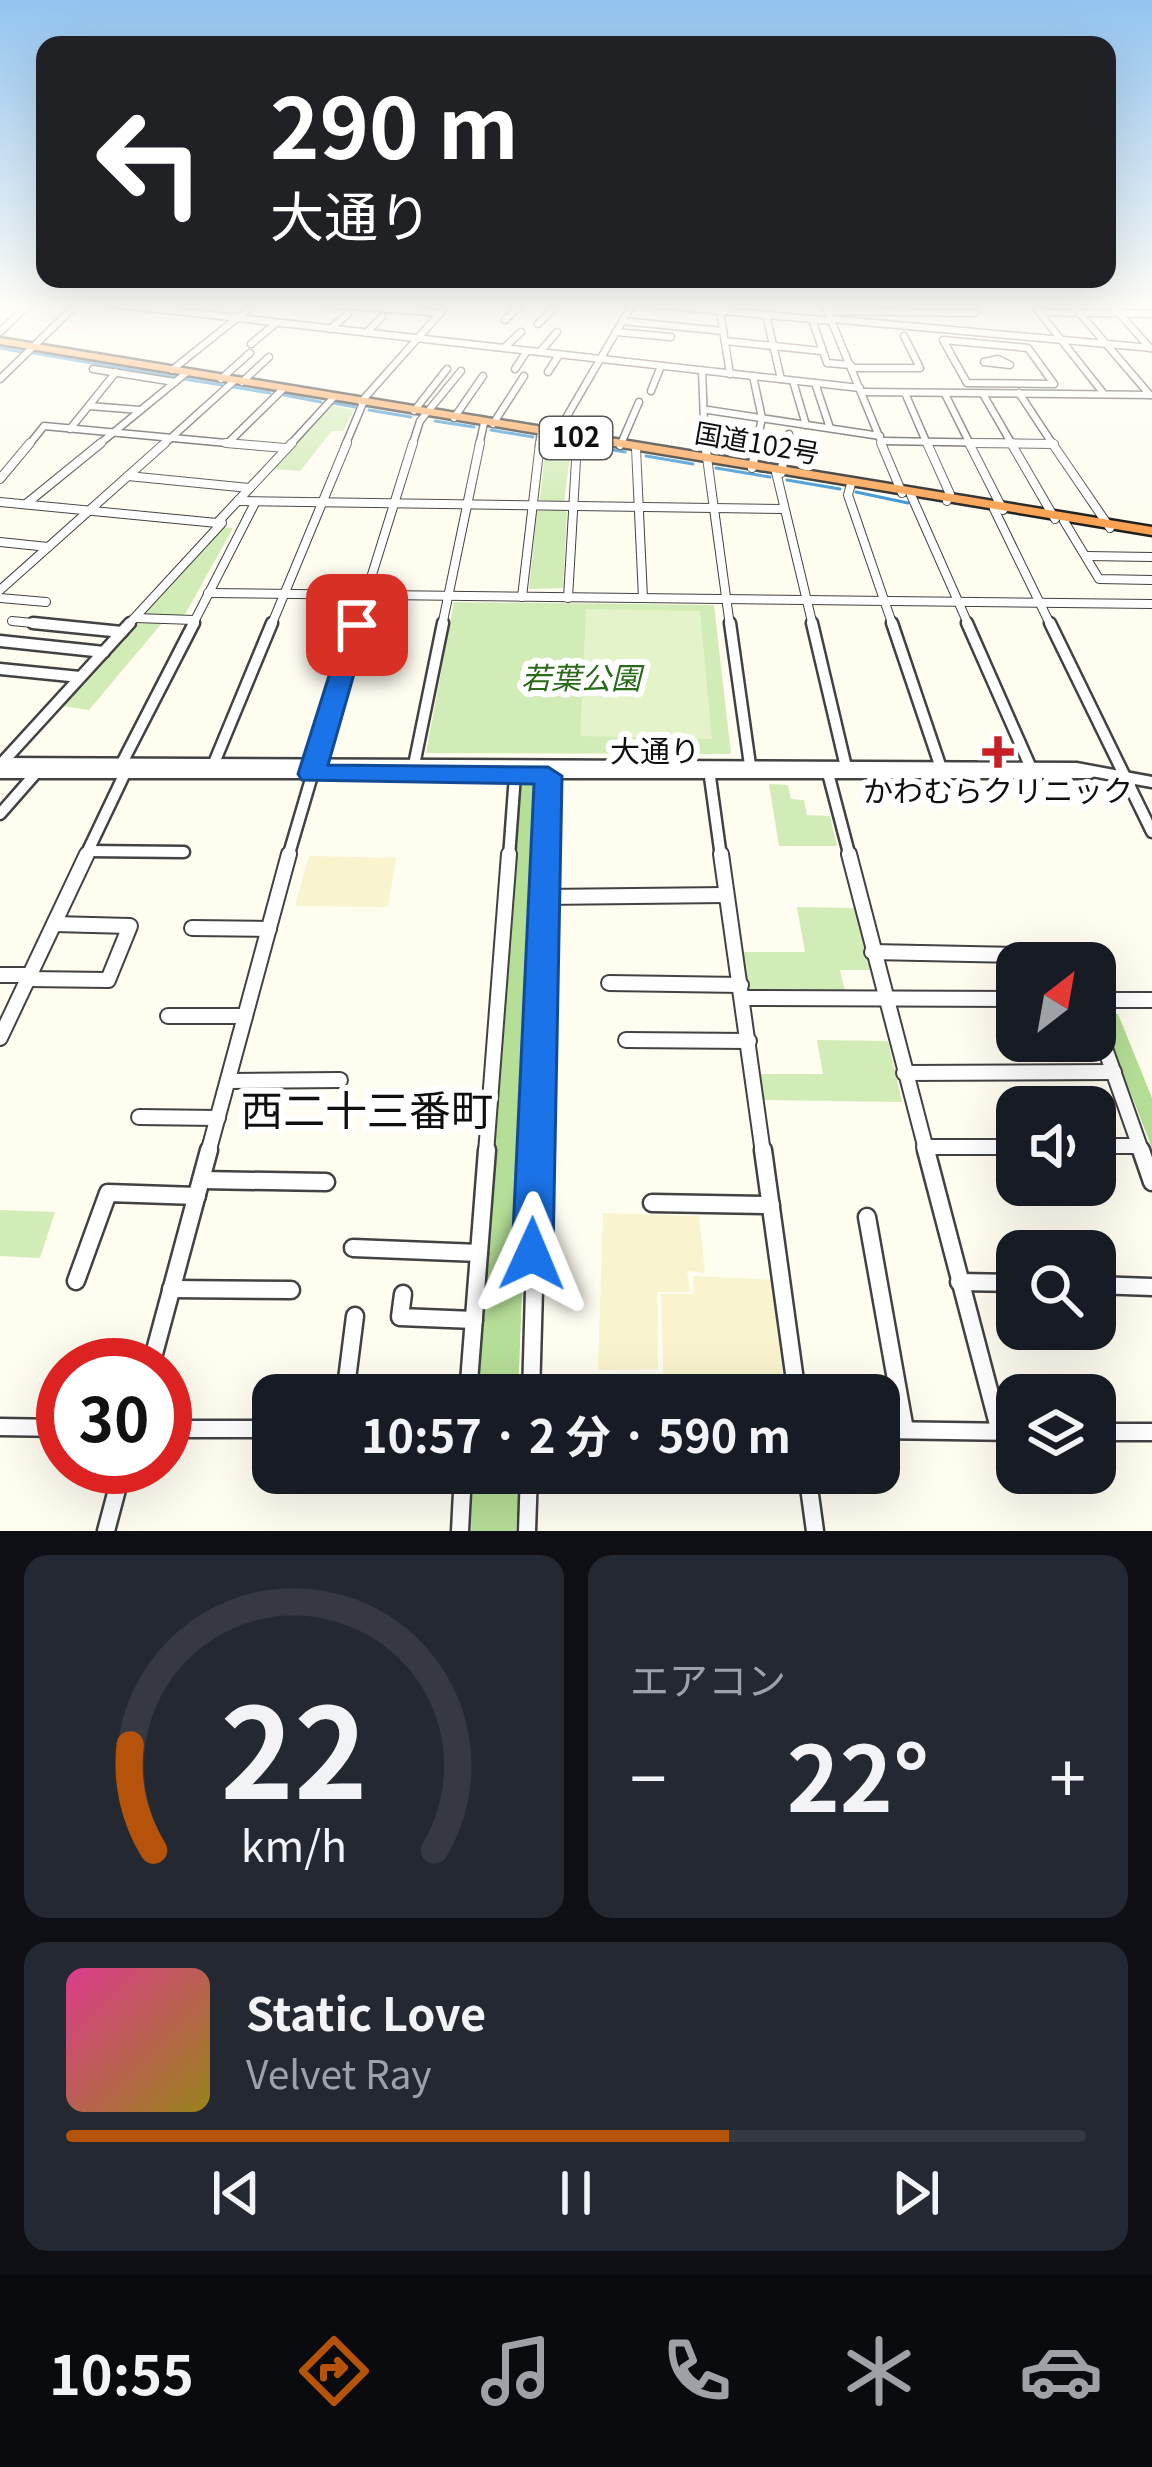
<!DOCTYPE html>
<html lang="ja">
<head>
<meta charset="utf-8">
<style>
  :root { --surface:#171b24; --page:#242831; --text:#f1f3f6; --muted:#9ea1a6; --line:#363941; --accent:#b45309 }
  body { margin:0; font-family:Georgia,"Noto Sans JP",serif; background:var(--page); color:var(--text); height:100vh; display:flex; flex-direction:column; font-size:45px; white-space:nowrap }
  * { box-sizing:border-box; margin:0 }
  p { font-size:39px; color:var(--muted) }
  .icon { flex:none; width:66px; height:66px; fill:none; stroke:currentColor; stroke-width:2; stroke-linecap:round; stroke-linejoin:round }
  .map { position:relative; height:1531px; overflow:hidden }
  .side { display:flex; flex-direction:column; gap:24px; padding:24px; background:#0d0f14; flex:1 }
  .side>* { flex:none }
  .guide { position:absolute; left:36px; top:36px; width:1080px; height:252px; border-radius:24px; box-shadow:0 12px 48px #0002; background:#202124; color:#fff; overflow:hidden }
  .needle { width:78px; rotate:31deg }
  .tools { position:absolute; left:996px; top:942px; display:grid; gap:24px }
  .tools a { display:grid; place-items:center; width:120px; height:120px; border-radius:24px; background:var(--surface); box-shadow:0 12px 48px #0002; font-size:60px }
  .speed { position:absolute; left:36px; top:1338px; display:flex; gap:24px; font-size:60px; font-weight:700; text-align:center }
  .speed>* { display:grid; place-content:center; width:156px; height:156px; border-radius:50%; background:var(--surface); box-shadow:0 12px 48px #0002; line-height:1 }
  .speed .limit { border:18px solid #d22; background:#fff; color:#111 }
  .pin { position:absolute; display:grid; place-items:center; width:102px; height:102px; color:#fff; margin:-51px; border-radius:24px; box-shadow:0 6px 18px #0006 }
  .me { position:absolute; width:132px; margin:-66px; rotate:1deg; stroke-linejoin:round; filter:drop-shadow(0 0 9px #0008) }
  .turn { display:flex; align-items:center; gap:42px; height:252px; padding:0 36px; font-size:54px }
  .turn .icon { width:156px; height:156px; stroke-width:2.5 }
  .turn b { display:block; font-size:84px; line-height:102px }
  .big { font-size:90px; font-weight:700; line-height:1.1 }
  .side .tile { flex:1; display:flex; flex-direction:column; justify-content:center; gap:18px; min-width:0; padding:0 42px; border-radius:24px; background:var(--page) }
  .side .dial { align-items:center; gap:0 }
  .dial svg { height:312px; overflow:visible; fill:none; stroke:var(--line); stroke-width:7; stroke-linecap:round; text-anchor:middle }
  .dial text { fill:var(--text); stroke:none }
  .song { display:flex; align-items:center; gap:36px }
  .cover { width:144px; height:144px; border-radius:18px; background:linear-gradient(135deg,hsl(330 70% 55%),hsl(50 70% 35%)) }
  .played { height:12px; border-radius:6px; background:linear-gradient(90deg,var(--accent) 65%,var(--line) 65%) }
  .keys { display:flex; justify-content:space-around; direction:ltr }
  .heat { display:flex; justify-content:space-between; align-items:center; font-size:66px; direction:ltr }
  .side .tiles { flex:1; display:grid; gap:24px; grid-template-columns:1fr 1fr }
  .tile:last-child { grid-column:span 2 }
  .trip { position:absolute; left:252px; top:1374px; width:648px; height:120px; border-radius:24px; background:var(--surface); box-shadow:0 12px 48px #0002; font-weight:700; line-height:120px; text-align:center }
  .tab-bar { display:flex; height:192px; justify-content:space-around; align-items:center; background:#090b0e; color:var(--muted) }
  .tab-bar .icon { width:84px; height:84px }
  .tab-bar .on { color:var(--accent) }
  .tab-bar b { font-size:54px; color:var(--text) }
  .map>svg:first-child { display:block }
</style>
</head>
<body>
<div class="map">
<svg width="1152" height="1531" viewBox="0 0 1152 1531">
  <rect width="100%" height="100%" fill="#fffcf0"/>
  <g fill="#f7f4ce">
    <polygon points="309,856 396,858 388,907 295,906"/>
    <polygon points="603,1213 699,1216 705,1273 687,1271 690,1292 657,1292 658,1369 598,1370"/>
    <polygon points="693,1276 772,1280 785,1395 664,1395 661,1294 694,1294"/>
  </g>
  <g fill="#d2ecb7">
    <polygon points="331,405 354,410 343,431 332,431 300,471 273,469"/>
    <polygon points="546,439 572,442 564,502 540,500"/>
    <polygon points="567,510 563,588 529,589 537,511"/>
    <polygon points="221,527 233,528 184,616 148,616 146,612"/>
    <polygon points="454,602 714,605 731,754 426,753"/>
    <polygon points="139,623 162,623 89,710 62,706"/>
    <polygon points="769,784 788,785 791,799 804,800 807,815 830,816 837,846 779,846"/>
    <polygon points="797,907 855,908 870,970 840,970 846,995 748,995 742,952 805,952"/>
    <polygon points="817,1040 888,1041 902,1102 764,1100 760,1074 823,1074"/>
    <polygon points="0,1210 55,1212 40,1258 0,1256"/>
  </g>
  <g fill="#b5de96">
    <polygon points="520,782 542,782 518,1395 477,1395"/>
    <polygon points="1100,1013 1118,1014 1152,1098 1152,1148"/>
    <polygon points="472,1473 520,1473 516,1531 471,1531"/>
  </g>
  <polygon fill="#e4f3ca" points="586,609 700,611 712,739 580,736"/>
  <g fill="none" stroke-linecap="round" stroke-linejoin="round">
    <g stroke="#3592d4" stroke-width="3">
      <polyline points="0,348 21,352"/>
      <polyline points="33,353 174,377"/>
      <polyline points="184,379 222,385"/>
      <polyline points="233,387 270,393"/>
      <polyline points="284,395 321,402"/>
      <polyline points="333,403 355,407"/>
      <polyline points="369,410 411,417"/>
      <polyline points="435,421 474,427"/>
      <polyline points="491,430 533,437"/>
      <polyline points="548,440 566,442"/>
      <polyline points="583,445 625,452"/>
      <polyline points="646,456 693,464"/>
      <polyline points="716,468 770,477"/>
      <polyline points="787,480 840,489"/>
      <polyline points="856,492 908,503"/>
    </g>
    <g stroke="#424242" stroke-width="9">
      <g id="minor-far4">
        <polyline points="104,303 860,388"/>
        <polyline points="315,303 441,313"/>
        <polyline points="640,303 832,321"/>
        <polyline points="824,303 883,446"/>
        <polyline points="1032,303 1104,394"/>
        <polyline points="1071,303 1150,395"/>
        <polyline points="1110,303 1150,348"/>
        <polyline points="720,311 730,374"/>
        <polyline points="828,311 975,313"/>
        <polyline points="1039,312 1152,314"/>
        <polyline points="766,315 781,379"/>
        <polyline points="812,319 827,363 851,365"/>
        <polyline points="831,319 1152,348"/>
        <polyline points="505,320 523,303"/>
        <polyline points="622,321 723,331"/>
        <polyline points="538,324 559,303"/>
        <polyline points="330,329 348,314"/>
        <polyline points="0,332 30,303"/>
        <polyline points="616,332 671,337"/>
        <polyline points="366,333 382,317"/>
        <polygon points="943,340 1028,348 1054,384 967,383"/>
        <polyline points="725,341 821,351"/>
        <polyline points="251,344 276,323"/>
        <polyline points="504,348 521,332"/>
        <polyline points="540,352 557,332"/>
        <polygon points="998,359 1010,365 984,362"/>
        <polyline points="852,368 920,368 904,336"/>
        <polyline points="93,369 175,382"/>
        <polyline points="515,369 527,351"/>
        <polyline points="172,370 256,303"/>
        <polyline points="702,371 705,446"/>
        <polyline points="548,372 559,355"/>
        <polyline points="753,376 762,418 756,446"/>
        <polyline points="0,379 78,303"/>
        <polyline points="221,379 250,353"/>
        <polyline points="793,381 806,425"/>
        <polyline points="242,382 269,357"/>
        <polyline points="815,383 830,428"/>
        <polyline points="651,391 661,366"/>
        <polyline points="863,392 1152,395"/>
        <polyline points="905,393 928,446"/>
        <polyline points="1019,393 1054,446"/>
        <polyline points="945,394 971,446"/>
        <polyline points="983,394 1013,446"/>
        <polyline points="361,402 449,303"/>
        <polyline points="89,406 140,410"/>
        <polyline points="708,410 880,436"/>
        <polyline points="414,411 447,369"/>
        <polyline points="454,418 483,376"/>
        <polyline points="493,424 524,376"/>
        <polyline points="70,429 116,372"/>
        <polyline points="556,435 633,303"/>
        <polyline points="883,441 1054,444"/>
        <polyline points="228,443 283,389"/>
        <polyline points="28,446 44,426 259,446"/>
        <polyline points="97,446 186,373"/>
        <polyline points="162,446 234,381"/>
        <polyline points="289,446 333,398"/>
        <polyline points="345,446 363,403"/>
        <polyline points="412,446 420,421 461,371"/>
        <polyline points="479,446 484,423"/>
        <polyline points="539,446 541,432"/>
        <polyline points="577,446 577,438"/>
        <polyline points="620,446 639,402"/>
        <polyline points="787,446 789,434"/>
      </g>
    </g>
    <g stroke="#424242" stroke-width="10">
      <g id="minor-far3">
        <polyline points="226,443 285,448"/>
        <polyline points="705,443 730,626"/>
        <polyline points="881,443 902,493"/>
        <polyline points="927,443 950,494 947,501"/>
        <polyline points="969,443 1003,510"/>
        <polyline points="973,443 1054,444"/>
        <polyline points="1011,443 1055,519"/>
        <polyline points="1052,443 1110,528"/>
        <polyline points="636,448 643,598"/>
        <polyline points="752,468 757,443"/>
        <polyline points="776,472 813,626"/>
        <polyline points="781,473 787,443"/>
        <polyline points="128,476 249,488"/>
        <polyline points="0,479 30,443"/>
        <polyline points="851,484 848,495 893,626"/>
        <polyline points="911,495 969,626"/>
        <polyline points="238,501 784,509"/>
        <polyline points="0,502 217,523 292,443"/>
        <polyline points="26,504 101,443"/>
        <polyline points="994,509 1051,626"/>
        <polyline points="1064,521 1099,579 1152,580"/>
        <polyline points="0,542 48,547"/>
        <polyline points="1086,556 1152,557"/>
        <polyline points="0,590 165,443"/>
        <polyline points="208,593 1152,604"/>
        <polyline points="522,597 540,443"/>
        <polyline points="0,598 46,602"/>
        <polyline points="568,598 577,443"/>
        <polyline points="135,618 194,620"/>
        <polyline points="12,621 63,626"/>
        <polyline points="127,626 222,523"/>
        <polyline points="192,626 255,503"/>
        <polyline points="271,626 347,443"/>
        <polyline points="356,626 413,443"/>
        <polyline points="442,626 480,443"/>
      </g>
    </g>
    <g stroke="#424242" stroke-width="15">
      <g id="minor-far2">
        <polyline points="33,623 122,632"/>
        <polyline points="730,623 751,772"/>
        <polyline points="812,623 846,767"/>
        <polyline points="892,623 941,768"/>
        <polyline points="967,623 1031,768"/>
        <polyline points="1050,623 1152,832"/>
        <polyline points="0,641 104,652"/>
        <polyline points="0,669 80,677"/>
        <polyline points="0,763 1076,768 1152,782"/>
        <polyline points="122,763 194,623"/>
        <polyline points="214,763 272,623"/>
        <polyline points="1,764 130,623"/>
        <polyline points="414,765 443,623"/>
        <polyline points="0,773 1090,773"/>
        <polyline points="710,777 721,857"/>
        <polyline points="829,777 850,857"/>
        <polyline points="0,814 36,773"/>
        <polyline points="88,851 184,852"/>
        <polyline points="85,857 125,773"/>
        <polyline points="288,857 357,623"/>
        <polyline points="509,857 515,775"/>
        <polyline points="546,857 548,775"/>
      </g>
    </g>
    <g stroke="#424242" stroke-width="18">
      <g id="minor-far1">
        <polyline points="721,854 763,1153"/>
        <polyline points="849,854 927,1153"/>
        <polyline points="543,897 726,895"/>
        <polyline points="192,928 269,929"/>
        <polyline points="872,952 1071,956 1074,963"/>
        <polyline points="0,975 30,975"/>
        <polyline points="28,979 108,980 130,926 54,924"/>
        <polyline points="609,983 741,985"/>
        <polyline points="743,998 1017,999"/>
        <polyline points="1095,1000 1152,1000"/>
        <polyline points="168,1016 245,1016"/>
        <polyline points="1095,1020 1142,1153"/>
        <polyline points="0,1038 87,854"/>
        <polyline points="626,1040 749,1041"/>
        <polyline points="904,1073 1114,1072"/>
        <polyline points="228,1081 340,1080"/>
        <polyline points="139,1117 218,1118"/>
        <polyline points="1095,1146 1137,1146"/>
        <polyline points="924,1147 1017,1147"/>
        <polyline points="208,1153 289,854"/>
        <polyline points="486,1153 509,854"/>
        <polyline points="538,1153 546,854"/>
      </g>
    </g>
    <g stroke="#424242" stroke-width="21">
      <g id="minor">
        <polyline points="763,1150 797,1395"/>
        <polyline points="926,1150 1000,1432"/>
        <polyline points="1141,1150 1152,1182"/>
        <polyline points="201,1180 326,1182"/>
        <polyline points="652,1203 771,1205"/>
        <polyline points="867,1217 905,1430"/>
        <polyline points="353,1248 479,1253"/>
        <polyline points="76,1281 108,1193 197,1196"/>
        <polyline points="959,1282 1017,1283"/>
        <polyline points="1095,1285 1152,1287"/>
        <polyline points="171,1289 291,1290"/>
        <polyline points="403,1294 400,1317 474,1320"/>
        <polyline points="151,1365 209,1150"/>
        <polyline points="345,1395 355,1316"/>
        <polyline points="468,1395 487,1150"/>
        <polyline points="531,1395 538,1150"/>
        <polyline points="0,1427 63,1428"/>
        <polyline points="165,1429 273,1429"/>
        <polyline points="879,1430 1017,1432"/>
        <polyline points="1095,1432 1152,1432"/>
        <polyline points="807,1473 815,1531"/>
        <polyline points="106,1531 123,1467"/>
        <polyline points="460,1531 463,1473"/>
        <polyline points="527,1531 529,1473"/>
      </g>
    </g>
    <g stroke="#202020" stroke-width="5">
      <polygon id="highway" points="0,338 1152,527 1152,535 0,344"/>
    </g>
    <use href="#minor-far4" stroke="#fff" stroke-width="6"/>
    <use href="#minor-far3" stroke="#fff" stroke-width="8"/>
    <use href="#minor-far2" stroke="#fff" stroke-width="10"/>
    <use href="#minor-far1" stroke="#fff" stroke-width="14"/>
    <use href="#minor" stroke="#fff" stroke-width="16"/>
    <use href="#highway" fill="#fba252" fill-rule="evenodd"/>
  </g>
  <linearGradient id="sky" x2="0" y2="1"><stop stop-color="#92c4ef"/><stop offset="0.59" stop-color="#fffef8"/><stop offset="1" stop-color="#fffef8" stop-opacity="0"/></linearGradient>
  <rect width="1152" height="517" fill="url(#sky)"/>
  <polygon fill="#1a73e8" stroke="#114b97" stroke-width="3" points="357,618 368,625 328,765 548,767 562,776 553,1254 547,1267 532,1273 518,1267 512,1254 534,784 302,780 298,774 345,625"/>
  <path fill="#c61f24" stroke="#fff" stroke-width="4.5" d="M992 734h12v12h12v12h-12v12h-12v-12h-12v-12h12z"/>
  <g text-anchor="middle" stroke-width="12" stroke-linejoin="round" paint-order="stroke">
    <rect fill="#fff" stroke="#575757" stroke-width="3" x="540" y="417" width="72" height="42" rx="9"/>
    <g font-size="27" font-weight="bold" fill="#0f0f0f">
      <text x="576" y="447">102</text>
    </g>
    <g font-size="27" fill="#0f0f0f" stroke="#fff">
      <text transform="translate(757 444) rotate(10)" y="9">国道102号</text>
    </g>
    <g font-size="30" font-style="italic" fill="#2a6a1b" stroke="#fff">
      <text x="581" y="689">若葉公園</text>
    </g>
    <g font-size="30" fill="#0f0f0f" stroke="#fff">
      <text x="655" y="762">大通り</text>
    </g>
    <g font-size="30" fill="#0f0f0f" stroke="#fff">
      <text x="998" y="802">かわむらクリニック</text>
    </g>
    <g font-size="42" fill="#0f0f0f" stroke="#fff">
      <text x="367" y="1126">西二十三番町</text>
    </g>
  </g>
</svg>
<div class="tools">
<a><svg class="needle" viewBox="-14 -14 28 28"><path d="M0-13l5 13h-10z" fill="#e53935"/><path d="M0 13l5-13h-10z" fill="#9ea1a6"/></svg></a>
<a><svg class="icon" aria-label="sound" viewBox="0 0 24 24"><path d="M4 9h4l5-4v14l-5-4H4zM17 9q2 3 0 6"/></svg></a>
<a><svg class="icon" aria-label="search" viewBox="0 0 24 24"><circle cx="10" cy="10" r="6"/><path d="M15 15l6 6"/></svg></a>
<a><svg class="icon" aria-label="layers" viewBox="0 0 24 24"><path d="M12 4l9 5-9 5-9-5zM3 14l9 5 9-5"/></svg></a>
</div>
<div class="speed"><div class="limit">30</div></div>
<div class="pin" style="left:357px;top:625px;background:#d93025"><svg class="icon" aria-label="arrive" viewBox="0 0 24 24"><path d="M6 21V4h12l-3 4 3 4H6"/></svg></div>
<svg class="me" style="left:532px;top:1254px" viewBox="-20 -20 40 40"><path d="M0-17L14 15 0 8-14 15z" fill="#1a73e8" stroke="#fff" stroke-width="4"/></svg>
<div class="trip">10:57 · 2 分 · 590 m</div>
<div class="guide">
<div class="turn"><svg class="icon" aria-label="left" viewBox="0 0 24 24"><path d="M17 20v-9H6M10 6l-5 5 5 5"/></svg><div><b>290 m</b>大通り</div></div>
</div>
</div>
<section class="side">
<div class="tiles">
<div class="tile dial"><svg viewBox="0 0 100 80">
<path d="M14 69A42 42 0 1 1 86 69"/>
<path d="M14 69A42 42 0 0 1 8 42" stroke="#b45309"/>
<text x="50" y="56" font-size="32" font-weight="700">22</text>
<text x="50" y="72" font-size="11">km/h</text>
</svg></div>
<div class="tile"><p>エアコン</p>
<div class="heat"><a>−</a><b class="big">22°</b><a>+</a></div>
</div>
<div class="tile">
<div class="song"><i class="cover"></i><div><b>Static Love</b><p>Velvet Ray</p></div></div>
<div class="played"></div>
<div class="keys"><svg class="icon" aria-label="previous" viewBox="0 0 24 24"><path d="M18 5L8 12l10 7zM5 5v14"/></svg><svg class="icon" aria-label="pause" viewBox="0 0 24 24"><path d="M8 5v14M16 5v14"/></svg><svg class="icon" aria-label="next" viewBox="0 0 24 24"><path d="M6 5l10 7-10 7zM19 5v14"/></svg></div>
</div>
</div>
</section>
<nav class="tab-bar">
<b>10:55</b>
<svg class="icon on" aria-label="directions" viewBox="0 0 24 24"><path d="M12 3l9 9-9 9-9-9zM9 14v-3h6M13 9l2 2-2 2"/></svg>
<svg class="icon" aria-label="music" viewBox="0 0 24 24"><path d="M9 18V5l10-2v13"/><circle cx="6" cy="18" r="3"/><circle cx="16" cy="16" r="3"/></svg>
<svg class="icon" aria-label="phone" viewBox="0 0 24 24"><path d="M5 4h4l2 5-3 2q2 4 5 5l2-3 5 2v4C11 20 4 13 5 4z"/></svg>
<svg class="icon" aria-label="climate" viewBox="0 0 24 24"><path d="M12 3v18M4 7l16 10M4 17L20 7"/></svg>
<svg class="icon" aria-label="car" viewBox="0 0 24 24"><path d="M5 17H2v-5l4-1 3-4h7l3 4 3 1v5h-3M9 17h6M6 11h13"/><circle cx="7" cy="17" r="2"/><circle cx="17" cy="17" r="2"/></svg>
</nav>
</body>
</html>
